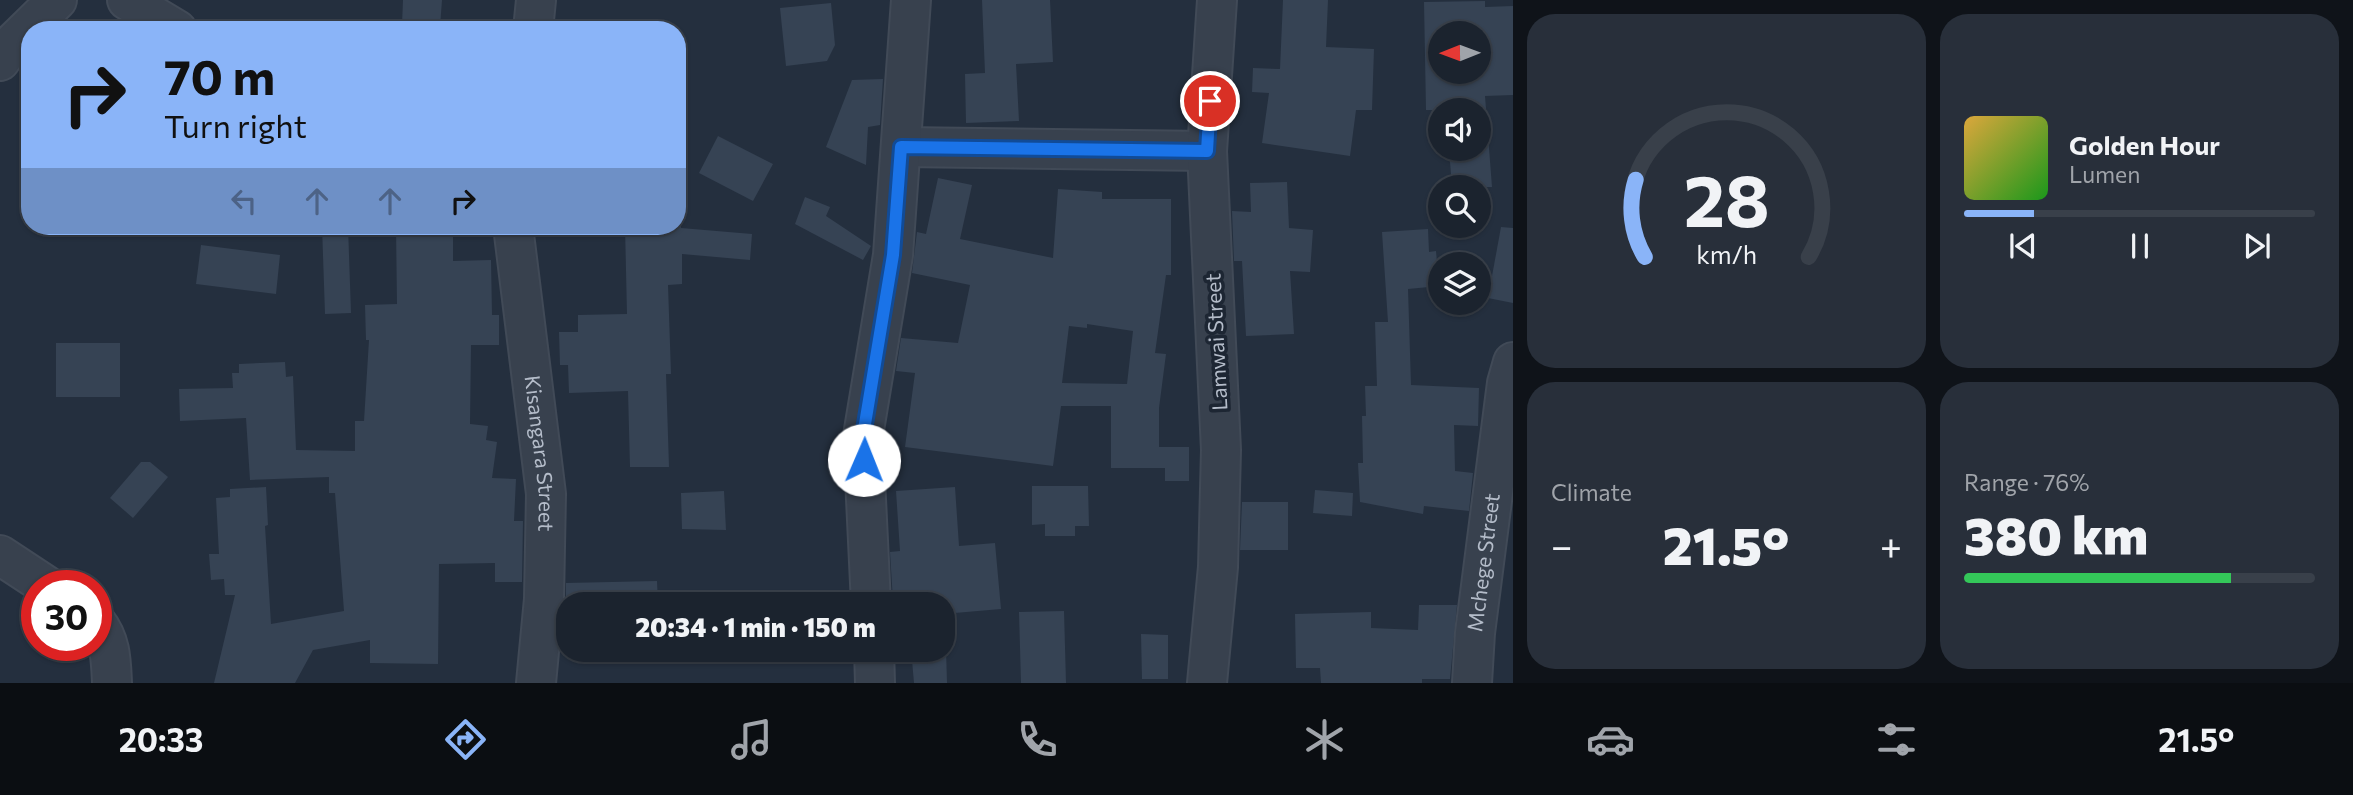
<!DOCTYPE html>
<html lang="en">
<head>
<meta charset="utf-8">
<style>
  :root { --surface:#1b232e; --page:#282f3a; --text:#f1f3f6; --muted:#a0a4aa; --line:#39404a; --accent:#8ab4f8 }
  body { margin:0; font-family:Commissioner,sans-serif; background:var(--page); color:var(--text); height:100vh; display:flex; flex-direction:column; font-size:26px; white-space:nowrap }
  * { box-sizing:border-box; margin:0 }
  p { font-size:23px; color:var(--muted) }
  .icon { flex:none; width:38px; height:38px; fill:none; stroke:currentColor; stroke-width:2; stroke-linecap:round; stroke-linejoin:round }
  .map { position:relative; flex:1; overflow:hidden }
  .details { display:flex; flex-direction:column; gap:14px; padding:14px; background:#0f1319; width:840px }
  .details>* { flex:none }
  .guide { position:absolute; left:21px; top:21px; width:665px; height:214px; border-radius:28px; box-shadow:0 2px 5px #0004,0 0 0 2px var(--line); background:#8ab4f8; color:#111; overflow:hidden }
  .needle { width:46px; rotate:269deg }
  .controls { position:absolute; left:1428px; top:21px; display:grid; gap:14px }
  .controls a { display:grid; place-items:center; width:63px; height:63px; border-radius:50%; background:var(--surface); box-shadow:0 2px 5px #0004,0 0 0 2px var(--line); font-size:35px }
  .speed { position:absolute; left:21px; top:570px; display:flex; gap:14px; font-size:35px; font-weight:700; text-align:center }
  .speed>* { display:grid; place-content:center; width:91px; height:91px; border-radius:50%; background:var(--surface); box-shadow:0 2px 5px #0004,0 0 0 2px var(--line); line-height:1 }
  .speed .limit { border:10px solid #d22; background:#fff; color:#111 }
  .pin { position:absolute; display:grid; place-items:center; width:60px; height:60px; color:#fff; margin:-30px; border:4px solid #fff; border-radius:50%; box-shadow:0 2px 7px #0007 }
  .me { position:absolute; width:77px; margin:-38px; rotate:1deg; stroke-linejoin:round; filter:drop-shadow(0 0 5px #0008) }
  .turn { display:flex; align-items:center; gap:24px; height:147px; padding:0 28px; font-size:32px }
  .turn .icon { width:91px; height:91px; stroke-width:2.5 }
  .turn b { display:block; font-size:49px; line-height:60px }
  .lanes { display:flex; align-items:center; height:66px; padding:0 28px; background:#0003; justify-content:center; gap:35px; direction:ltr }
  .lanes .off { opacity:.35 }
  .big { font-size:52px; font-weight:800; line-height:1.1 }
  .details .card { flex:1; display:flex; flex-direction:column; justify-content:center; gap:10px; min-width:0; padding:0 24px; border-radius:28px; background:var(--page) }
  .details .dial { align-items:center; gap:0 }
  .dial svg { height:182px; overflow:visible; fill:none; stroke:var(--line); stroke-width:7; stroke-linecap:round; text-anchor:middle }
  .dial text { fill:var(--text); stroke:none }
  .song { display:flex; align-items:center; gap:21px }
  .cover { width:84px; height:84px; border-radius:10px; background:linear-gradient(135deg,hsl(40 70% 55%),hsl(120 70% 35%)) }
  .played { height:7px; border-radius:4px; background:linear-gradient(90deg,var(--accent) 20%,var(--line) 20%) }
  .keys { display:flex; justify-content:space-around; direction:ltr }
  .heat { display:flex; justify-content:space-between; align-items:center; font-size:38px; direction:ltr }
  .charge { height:10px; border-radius:5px; background:linear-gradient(90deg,#34c759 76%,var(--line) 0) }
  .details .tiles { flex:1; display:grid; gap:14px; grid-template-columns:repeat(2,1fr) }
  .trip { position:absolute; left:556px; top:592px; width:399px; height:70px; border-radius:28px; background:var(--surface); box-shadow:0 2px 5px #0004,0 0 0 2px var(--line); font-weight:800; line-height:70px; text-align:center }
  .tabs { display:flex; height:112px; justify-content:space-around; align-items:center; background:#0b0e12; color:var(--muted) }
  .tabs .icon { width:49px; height:49px }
  .tabs .selected { color:var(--accent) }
  .tabs b { font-size:32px; color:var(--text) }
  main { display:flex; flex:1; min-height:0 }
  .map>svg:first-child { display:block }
</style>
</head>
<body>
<main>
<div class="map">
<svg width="1513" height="683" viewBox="0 0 1513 683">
  <rect width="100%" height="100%" fill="#242f3e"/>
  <g fill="#364354" fill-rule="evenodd">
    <polygon points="403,0 442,0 440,27 402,25"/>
    <polygon points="982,0 1050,0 1053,62 1016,64 1019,121 966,123 965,74 985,73"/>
    <polygon points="1283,0 1328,0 1326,47 1374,49 1372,110 1356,110 1350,156 1262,143 1269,93 1252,92 1253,68 1280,69"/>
    <path d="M1485,1V7L1513,6V95L1485,96L1492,187H1452L1449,149H1479V110H1426L1424,2ZM1440,33H1479V72H1440Z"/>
    <polygon points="831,3 835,45 827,61 786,66 780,8"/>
    <polygon points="883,79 880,125 868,127 866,165 826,147 852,80"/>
    <polygon points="718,136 773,164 753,201 699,173"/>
    <path d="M938,178L972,185L960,239L1053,258L1058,189L1102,192V199H1171V275H1166L1155,353L1166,354L1159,408V447H1189V481H1165V468H1111V406H1061L1053,466L905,447L915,373L896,371L901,338L958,343L970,285L912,273L917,232L926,234ZM1087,324L1133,331L1127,384L1062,383L1069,326L1087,328Z"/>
    <polygon points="1287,182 1289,228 1313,230 1310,272 1290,271 1294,334 1246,336 1242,261 1234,261 1232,211 1251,212 1250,183"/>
    <polygon points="805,197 830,207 826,216 871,246 863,260 795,224"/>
    <polygon points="322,226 348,226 351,313 325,314"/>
    <polygon points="396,226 422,226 421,235 453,235 453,261 491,260 492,315 499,315 499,345 471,345 470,424 488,426 486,440 497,442 492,478 516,479 514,521 523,521 522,582 495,582 495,563 439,564 438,664 370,663 370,640 313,650 295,683 214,683 235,595 225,595 224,579 211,580 209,554 219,554 216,498 230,497 230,489 266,487 268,525 265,526 271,624 344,611 335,493 329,493 329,477 250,480 246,418 180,421 179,389 233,388 232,373 239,373 239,364 285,362 286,377 293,376 296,450 355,451 355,421 364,421 369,340 366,340 365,305 397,304"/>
    <polygon points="625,226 681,226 681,228 752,234 750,260 682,254 682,284 668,285 671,374 666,374 669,467 630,467 628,391 569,393 568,365 560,365 559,332 578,332 578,315 627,314"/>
    <polygon points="1501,227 1513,228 1513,303 1488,298"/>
    <polygon points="1428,229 1429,252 1436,251 1439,286 1408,289 1411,385 1479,388 1478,426 1454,425 1455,471 1473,473 1469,511 1424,506 1423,514 1360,502 1358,463 1363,463 1362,416 1366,416 1365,386 1377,386 1375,322 1388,322 1382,232"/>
    <polygon points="201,245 280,255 276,294 196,284"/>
    <rect x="56" y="343" width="64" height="54"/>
    <polygon points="141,462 150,462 168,477 133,518 110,498"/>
    <polygon points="1032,486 1088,486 1089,526 1075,526 1075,536 1045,536 1045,524 1032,525"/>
    <polygon points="955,487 959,546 995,543 1001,609 943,614 943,598 893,601 890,552 900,551 896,491"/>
    <polygon points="1315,490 1353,493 1352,516 1313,513"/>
    <polygon points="724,491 726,530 682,529 681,493"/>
    <polygon points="1242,502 1288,502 1288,550 1240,550"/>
    <polygon points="657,581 658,604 566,604 566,583"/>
    <polygon points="1419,605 1457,605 1450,679 1422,679 1422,683 1321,683 1320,668 1296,668 1295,614 1371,612 1371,628 1418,630"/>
    <polygon points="1064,611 1066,683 1021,683 1019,612"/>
    <polygon points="1141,634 1168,635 1168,679 1142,679"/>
    <polygon points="911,649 946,649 947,683 914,683"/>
  </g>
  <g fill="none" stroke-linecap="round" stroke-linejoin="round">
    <g stroke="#414a57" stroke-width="42">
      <g id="minor">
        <polyline points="127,0 177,30"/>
        <polyline points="533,30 536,0"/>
        <polyline points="0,61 12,44 57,0"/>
        <polyline points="902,147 1207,151"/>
        <path id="s1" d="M513,226L546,494L544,599L536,683"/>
        <polyline points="0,555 47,586"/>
        <polyline points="871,604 863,436 893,255 911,0"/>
        <path d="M96,622C111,641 111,660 112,683"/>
        <polyline points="874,649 875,683"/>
        <polyline points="1207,683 1218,567 1221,450 1207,151 1217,0"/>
        <path id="s2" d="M1472,683L1475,633L1507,383L1513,362"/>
      </g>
    </g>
    <use href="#minor" stroke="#38414e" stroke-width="38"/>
  </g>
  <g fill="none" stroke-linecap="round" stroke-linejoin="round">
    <g stroke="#114b97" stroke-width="18">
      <polyline id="route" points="864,460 863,436 893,255 901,147 1207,151 1210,101"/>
    </g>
    <use href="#route" stroke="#1a73e8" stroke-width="12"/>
  </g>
  <g text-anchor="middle" stroke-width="7" stroke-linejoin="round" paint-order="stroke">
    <g font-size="21" fill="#b4bcc9" stroke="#1d2633">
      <text transform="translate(1217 342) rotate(-93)" y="7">Lamwai Street</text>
      <text dy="7" stroke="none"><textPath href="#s1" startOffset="229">Kisangara Street</textPath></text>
      <text dy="7" stroke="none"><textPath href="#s2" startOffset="121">Mchege Street</textPath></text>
    </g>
  </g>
</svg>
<div class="controls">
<a><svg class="needle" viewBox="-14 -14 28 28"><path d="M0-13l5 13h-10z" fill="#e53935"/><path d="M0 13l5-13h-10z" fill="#a0a4aa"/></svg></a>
<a><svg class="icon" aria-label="sound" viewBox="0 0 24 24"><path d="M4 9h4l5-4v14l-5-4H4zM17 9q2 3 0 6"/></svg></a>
<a><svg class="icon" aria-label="search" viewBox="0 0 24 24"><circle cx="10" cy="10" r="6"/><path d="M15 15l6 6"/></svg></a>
<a><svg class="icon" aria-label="layers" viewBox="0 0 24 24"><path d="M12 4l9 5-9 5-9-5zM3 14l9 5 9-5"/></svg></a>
</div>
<div class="speed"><div class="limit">30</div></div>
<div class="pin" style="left:1210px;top:101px;background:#d93025"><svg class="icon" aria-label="arrive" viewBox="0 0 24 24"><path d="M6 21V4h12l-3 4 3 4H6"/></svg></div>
<svg class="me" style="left:864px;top:460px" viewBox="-20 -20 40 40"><circle r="19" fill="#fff"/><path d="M0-13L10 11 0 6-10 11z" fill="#1a73e8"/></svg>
<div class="trip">20:34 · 1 min · 150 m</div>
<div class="guide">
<div class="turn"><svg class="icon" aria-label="right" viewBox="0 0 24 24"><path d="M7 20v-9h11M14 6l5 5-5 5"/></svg><div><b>70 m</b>Turn right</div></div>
<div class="lanes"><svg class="icon off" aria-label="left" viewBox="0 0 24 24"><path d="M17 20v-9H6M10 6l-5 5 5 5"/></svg><svg class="icon off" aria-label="ahead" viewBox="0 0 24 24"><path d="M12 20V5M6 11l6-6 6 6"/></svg><svg class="icon off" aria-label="ahead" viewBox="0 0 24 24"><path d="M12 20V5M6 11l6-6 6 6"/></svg><svg class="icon" aria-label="right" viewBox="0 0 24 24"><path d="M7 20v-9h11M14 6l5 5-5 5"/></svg></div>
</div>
</div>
<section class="details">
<div class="tiles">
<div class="card dial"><svg viewBox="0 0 100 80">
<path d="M14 69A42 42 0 1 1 86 69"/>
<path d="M14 69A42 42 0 0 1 10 35" stroke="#8ab4f8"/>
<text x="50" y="56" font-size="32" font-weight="700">28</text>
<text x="50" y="72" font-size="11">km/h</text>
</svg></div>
<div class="card">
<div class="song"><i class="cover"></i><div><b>Golden Hour</b><p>Lumen</p></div></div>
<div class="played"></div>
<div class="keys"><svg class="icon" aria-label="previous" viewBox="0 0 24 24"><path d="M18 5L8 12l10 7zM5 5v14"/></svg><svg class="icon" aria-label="pause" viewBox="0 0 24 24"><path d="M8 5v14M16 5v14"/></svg><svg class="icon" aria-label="next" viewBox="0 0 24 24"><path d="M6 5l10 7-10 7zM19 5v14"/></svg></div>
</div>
<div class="card"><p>Climate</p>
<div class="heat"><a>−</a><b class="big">21.5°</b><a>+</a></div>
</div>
<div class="card"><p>Range · 76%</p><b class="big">380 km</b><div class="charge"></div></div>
</div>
</section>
</main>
<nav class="tabs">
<b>20:33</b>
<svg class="icon selected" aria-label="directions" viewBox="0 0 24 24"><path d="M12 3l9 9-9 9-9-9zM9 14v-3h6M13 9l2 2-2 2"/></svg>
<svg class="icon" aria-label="music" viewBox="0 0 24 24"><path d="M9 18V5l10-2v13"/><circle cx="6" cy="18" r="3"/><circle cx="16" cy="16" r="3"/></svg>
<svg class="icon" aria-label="phone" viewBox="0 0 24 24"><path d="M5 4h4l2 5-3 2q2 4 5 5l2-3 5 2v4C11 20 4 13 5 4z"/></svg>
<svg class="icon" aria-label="climate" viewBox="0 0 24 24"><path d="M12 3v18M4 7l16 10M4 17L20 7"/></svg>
<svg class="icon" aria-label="car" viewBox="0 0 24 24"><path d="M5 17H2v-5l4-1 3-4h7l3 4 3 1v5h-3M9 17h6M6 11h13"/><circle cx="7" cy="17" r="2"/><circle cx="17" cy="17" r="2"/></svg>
<svg class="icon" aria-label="filters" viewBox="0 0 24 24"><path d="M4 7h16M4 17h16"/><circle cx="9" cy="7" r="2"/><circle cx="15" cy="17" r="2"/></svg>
<b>21.5°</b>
</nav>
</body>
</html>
